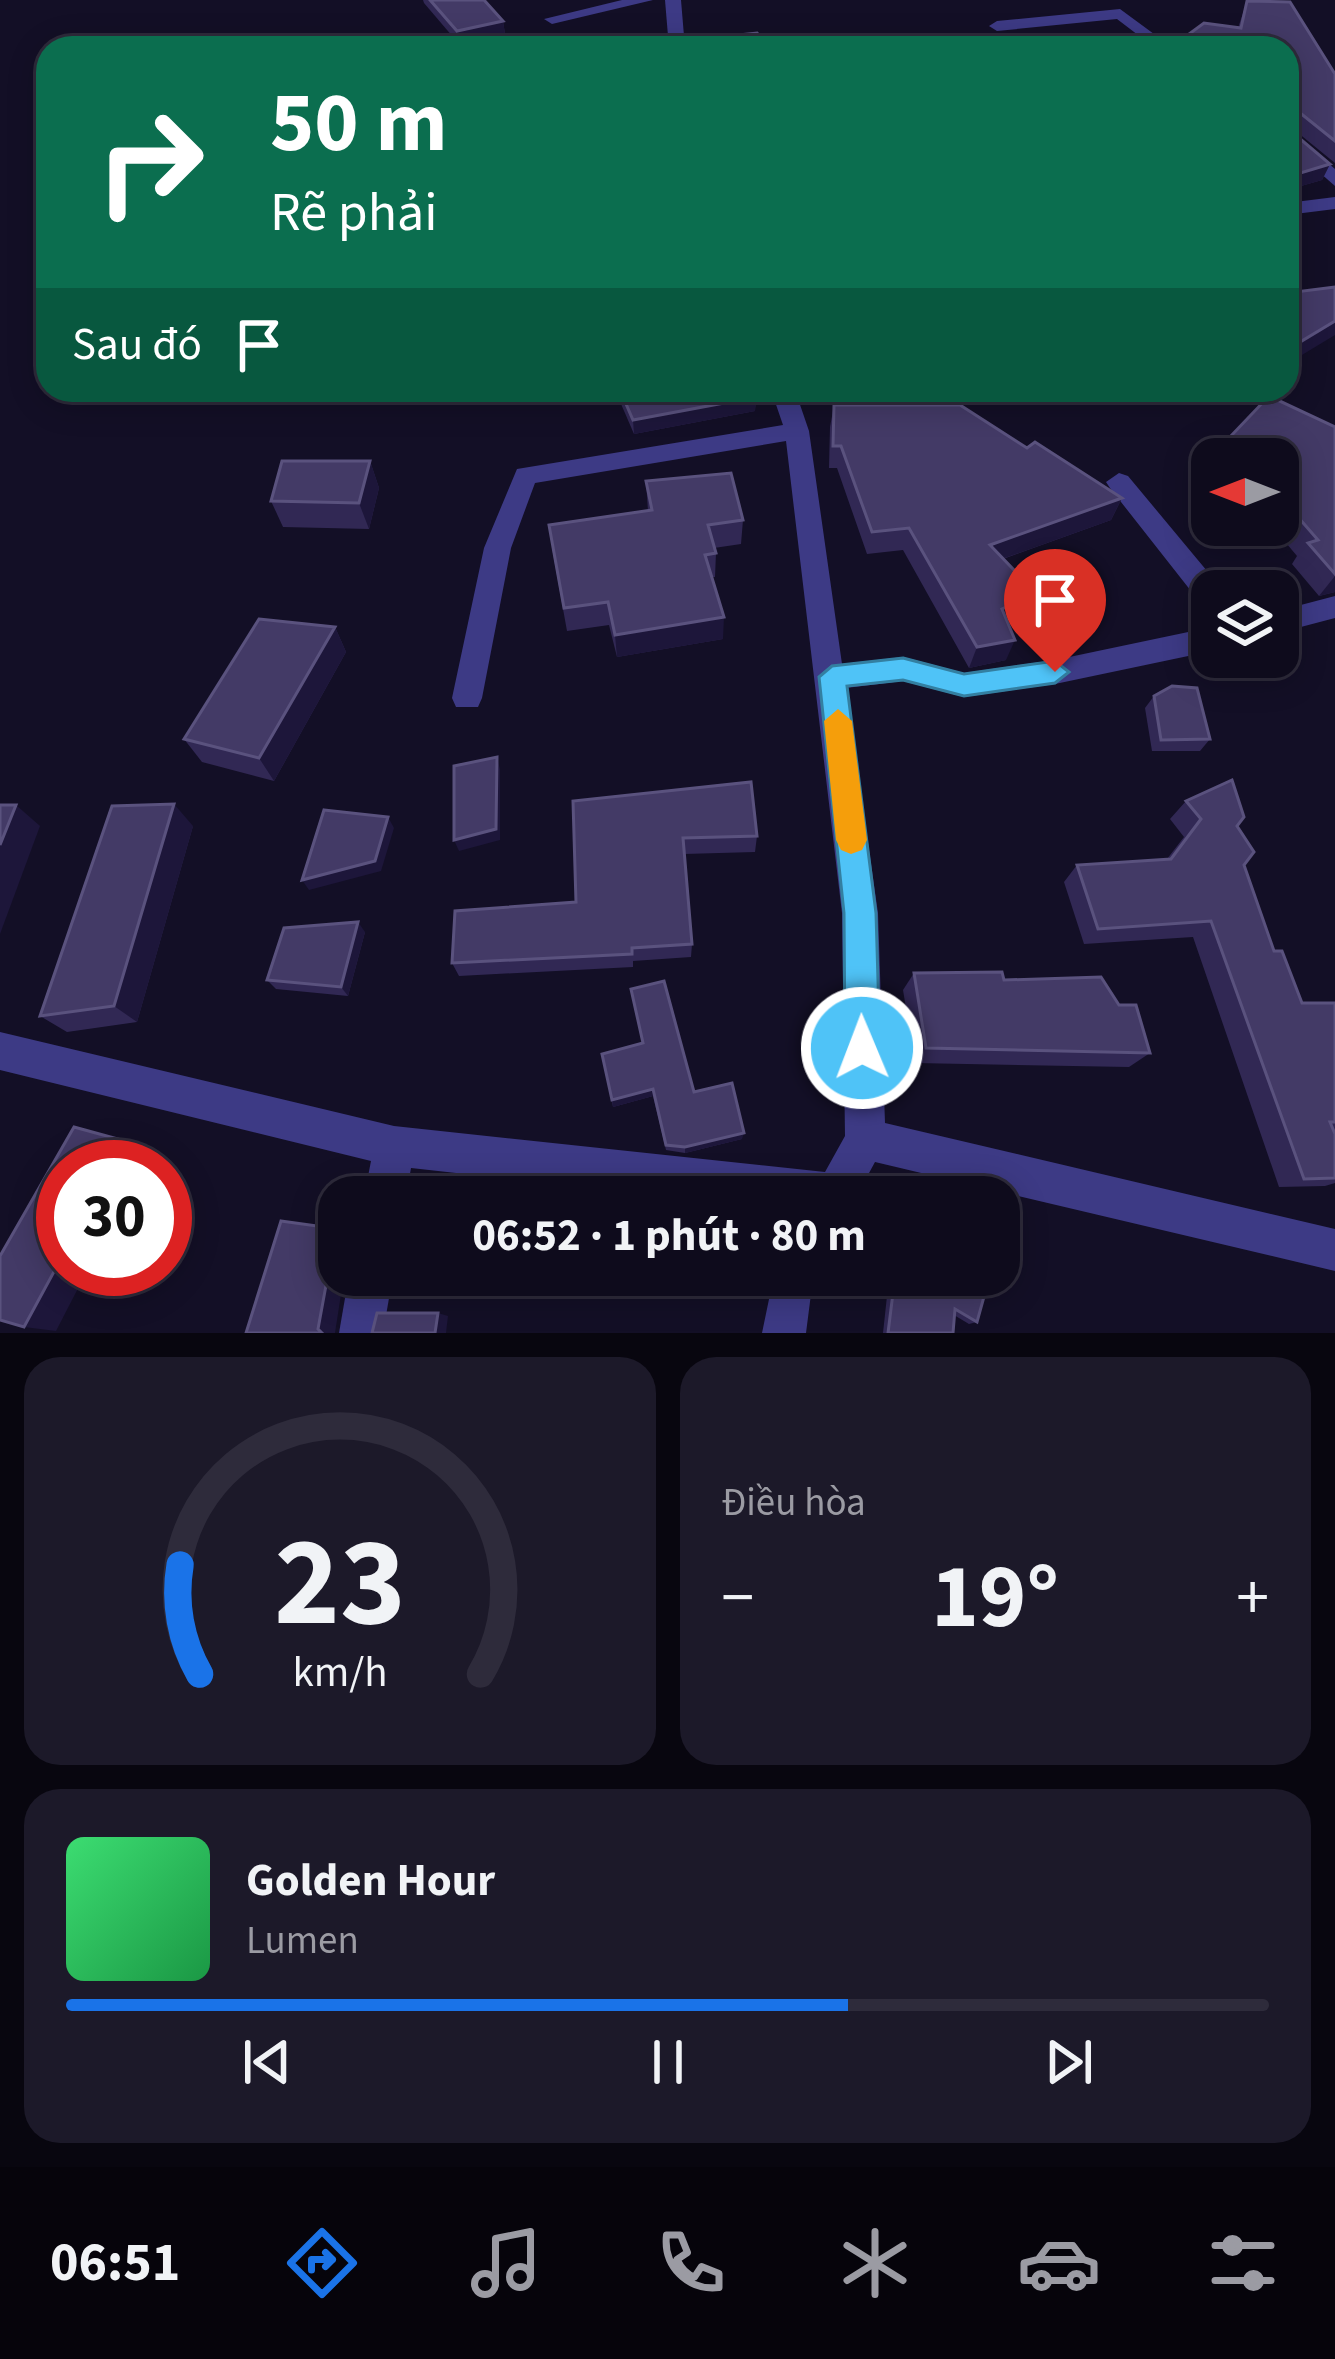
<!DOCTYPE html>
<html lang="vi">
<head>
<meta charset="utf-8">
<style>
  :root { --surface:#0e0b1c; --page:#1c1929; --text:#f1f3f6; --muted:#9b9ba3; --line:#2e2b3b; --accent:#1a73e8 }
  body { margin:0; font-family:"Source Sans 3",sans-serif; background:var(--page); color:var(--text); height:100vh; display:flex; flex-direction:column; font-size:45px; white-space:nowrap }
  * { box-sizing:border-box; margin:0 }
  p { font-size:39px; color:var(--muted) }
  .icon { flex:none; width:66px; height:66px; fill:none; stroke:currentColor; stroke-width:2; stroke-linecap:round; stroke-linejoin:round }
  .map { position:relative; height:1333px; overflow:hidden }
  .drawer { display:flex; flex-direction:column; gap:24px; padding:24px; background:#08060f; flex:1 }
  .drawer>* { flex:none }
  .top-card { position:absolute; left:36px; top:36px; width:1263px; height:366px; border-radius:36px; box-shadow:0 6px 30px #0003,0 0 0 3px var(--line); background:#0b6e4f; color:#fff; overflow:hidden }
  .needle { width:78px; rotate:270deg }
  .fabs { position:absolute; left:1191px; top:438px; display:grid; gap:24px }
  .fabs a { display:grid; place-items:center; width:108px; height:108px; border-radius:24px; background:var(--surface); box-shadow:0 6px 30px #0003,0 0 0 3px var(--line); font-size:60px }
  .speed { position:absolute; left:36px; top:1140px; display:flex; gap:24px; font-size:60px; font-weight:700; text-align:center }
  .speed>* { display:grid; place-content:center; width:156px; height:156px; border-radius:50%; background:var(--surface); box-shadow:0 6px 30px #0003,0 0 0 3px var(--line); line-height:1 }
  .speed .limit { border:18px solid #d22; background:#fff; color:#111 }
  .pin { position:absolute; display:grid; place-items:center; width:102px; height:102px; color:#fff; margin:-123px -51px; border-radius:50% 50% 50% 0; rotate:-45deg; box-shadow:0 0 12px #0007 }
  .pin .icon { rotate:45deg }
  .me { position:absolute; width:132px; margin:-66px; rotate:359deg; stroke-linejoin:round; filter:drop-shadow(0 0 9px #0008) }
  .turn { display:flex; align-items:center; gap:42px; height:252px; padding:0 36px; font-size:54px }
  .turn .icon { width:156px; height:156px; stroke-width:2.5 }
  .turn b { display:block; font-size:84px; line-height:102px }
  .then { display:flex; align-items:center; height:114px; padding:0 36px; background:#0003; gap:24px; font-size:45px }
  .big { font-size:90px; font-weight:700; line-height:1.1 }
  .drawer .widget { flex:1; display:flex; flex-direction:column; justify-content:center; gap:18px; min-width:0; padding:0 42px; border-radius:36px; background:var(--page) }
  .drawer .dial { align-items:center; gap:0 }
  .dial svg { height:312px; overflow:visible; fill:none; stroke:var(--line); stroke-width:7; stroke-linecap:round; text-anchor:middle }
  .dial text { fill:var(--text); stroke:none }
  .song { display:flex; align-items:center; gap:36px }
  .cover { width:144px; height:144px; border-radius:18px; background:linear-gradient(135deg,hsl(140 70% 55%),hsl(140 70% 35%)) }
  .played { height:12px; border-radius:6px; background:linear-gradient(90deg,var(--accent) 65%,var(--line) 65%) }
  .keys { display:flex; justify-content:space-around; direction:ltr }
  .heat { display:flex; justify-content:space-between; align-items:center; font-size:66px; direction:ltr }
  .drawer .tiles { flex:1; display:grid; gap:24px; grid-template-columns:1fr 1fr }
  .widget:last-child { grid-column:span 2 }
  .trip { position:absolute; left:318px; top:1176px; width:702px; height:120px; border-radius:36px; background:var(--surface); box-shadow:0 6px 30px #0003,0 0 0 3px var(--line); font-weight:700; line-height:120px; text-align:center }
  .dock { display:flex; height:192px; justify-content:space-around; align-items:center; background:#06040b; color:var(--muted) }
  .dock .icon { width:84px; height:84px }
  .dock .active { color:var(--accent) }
  .dock b { font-size:54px; color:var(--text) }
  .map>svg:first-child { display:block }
</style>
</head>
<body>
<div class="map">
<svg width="1335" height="1333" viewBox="0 0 1335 1333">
  <rect width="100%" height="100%" fill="#130f26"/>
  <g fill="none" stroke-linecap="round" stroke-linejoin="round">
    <g fill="#3d3a85" fill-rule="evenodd">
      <polygon points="622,0 653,0 552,24 544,19"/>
      <polygon points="665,0 681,0 685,48 669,48"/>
      <polygon points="1120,9 1173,48 1155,48 1117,19 997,31 989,26 997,21"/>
      <polygon points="1287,128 1335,169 1335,186 1287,144"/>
      <polygon points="1335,197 1335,209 1287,215 1287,203"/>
      <polygon points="771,390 795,390 809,431 842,664 903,657 964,673 1055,660 1212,627 1212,651 1055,684 964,697 903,681 846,688 878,913 885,1123 1335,1229 1335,1271 875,1162 856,1197 674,1197 411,1168 406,1197 364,1197 371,1161 0,1070 0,1032 394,1126 825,1172 845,1136 842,913 786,441 535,483 511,548 482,698 478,707 456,707 452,698 484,548 517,469 783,425"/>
      <polygon points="1119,473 1128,476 1222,589 1212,591 1212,608 1202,605 1110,488 1106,482"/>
      <polygon points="1335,596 1335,618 1278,633 1278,611"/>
      <polygon points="349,1275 393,1275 383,1333 339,1333"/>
      <polygon points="774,1275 819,1275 811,1294 806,1333 762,1333"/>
    </g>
  </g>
  <g fill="#312854">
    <polygon points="423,0 484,0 503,21 505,34 459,44 424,3"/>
    <polygon points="1247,1 1335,74 1335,163 1292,128 1292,132 1330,164 1322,180 1287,190 1287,48 1238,28"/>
    <polygon points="615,390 753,390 756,397 755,411 634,434"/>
    <polygon points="834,405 1027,448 1122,498 1111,520 1003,559 1027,614 1008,623 1006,660 969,668 903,550 867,554 837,468 829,468 830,427"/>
    <polygon points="1335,427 1335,592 1319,596 1292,564 1297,556 1271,525 1278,525 1278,459 1217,459 1229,438"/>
    <polygon points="370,461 379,488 369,529 283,527 271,501"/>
    <polygon points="646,481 743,520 741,544 714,548 716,553 715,577 712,577 723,639 617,657 609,625 567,631 552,548 648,511"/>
    <polygon points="335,627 346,652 274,781 202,762 184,739"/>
    <polygon points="1154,696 1210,739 1200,751 1152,751 1145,708"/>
    <polygon points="573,801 757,836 755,852 684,854 692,944 691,957 633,961 633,967 459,976 452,963 576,902"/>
    <polygon points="1186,801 1237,826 1244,865 1274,951 1302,1003 1335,1003 1335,1183 1325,1186 1279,1187 1193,937 1084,944 1064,882 1077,865 1167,859 1184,837 1170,819"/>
    <polygon points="193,826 137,1022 67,1032 40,1016"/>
    <polygon points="365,932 348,996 276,989 267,980"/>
    <polygon points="914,973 1004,980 1150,1053 1129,1067 915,1063 903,990"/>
    <polygon points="631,989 694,1092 742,1139 685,1153 666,1150 653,1096 613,1107 602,1054 642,1043"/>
    <polygon points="900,1275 990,1275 977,1322 969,1324 954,1315 953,1333 883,1333 887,1296 893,1293 898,1295"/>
  </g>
  <g fill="#1d163a">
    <polygon points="503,21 505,34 459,44 457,31"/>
    <polygon points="1330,164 1322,180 1287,190 1294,175"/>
    <polygon points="1335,321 1335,335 1287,364 1287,346"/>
    <polygon points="756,397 755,411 634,434 633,420"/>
    <polygon points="370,461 379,488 369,529 359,503"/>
    <polygon points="1122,498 1111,520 982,566 990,545"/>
    <polygon points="1335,576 1335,592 1319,596"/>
    <polygon points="1036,593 1027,614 993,630 1002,609"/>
    <polygon points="724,617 723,639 617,657 615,635"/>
    <polygon points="335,627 346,652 274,781 259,758"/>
    <polygon points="1015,640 1006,660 969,668 977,647"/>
    <polygon points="497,757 500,769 500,840 459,851 454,840"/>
    <polygon points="174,804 193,826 137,1022 114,1006"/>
    <polygon points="16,805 40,826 0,934 0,845"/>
    <polygon points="388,817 394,828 381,871 309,890 302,880"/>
    <polygon points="358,922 365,932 348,996 341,987"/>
    <polygon points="653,1089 653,1096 613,1107 612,1100"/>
    <polygon points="744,1133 742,1139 685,1153 685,1147"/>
    <polygon points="125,1141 149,1152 142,1167 111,1167"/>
    <polygon points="63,1255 63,1269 88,1269 56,1331 24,1327"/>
    <polygon points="339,1266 339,1275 344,1275 335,1333 322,1333 318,1329 329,1269"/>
    <polygon points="438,1313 448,1316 446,1333 435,1333"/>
  </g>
  <g fill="#433a66" stroke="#5a527e" stroke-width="3">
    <polygon points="430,0 484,0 503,21 457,31"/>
    <polygon points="1247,1 1290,2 1335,74 1335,141 1294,108 1292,132 1330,164 1294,175 1287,172 1287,48 1170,48 1204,23 1241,28"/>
    <polygon points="757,33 768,48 716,48 709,38"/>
    <polygon points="1335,287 1335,321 1300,342 1287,346 1287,293"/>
    <polygon points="620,390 753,390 756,397 633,420"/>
    <polygon points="1269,396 1335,427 1335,574 1308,543 1318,540 1278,494 1278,459 1247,459 1229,438"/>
    <polygon points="834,405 960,405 1027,448 1035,442 1122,498 990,545 1036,593 1002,609 1015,640 977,647 909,528 872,532 841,446 833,446"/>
    <polygon points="282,461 370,461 359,503 271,501"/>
    <polygon points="731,473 743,520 708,525 716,553 705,555 724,617 615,635 608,602 564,608 549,525 652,510 646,481"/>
    <polygon points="259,619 335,627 259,758 184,739"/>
    <polygon points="1172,686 1197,688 1210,739 1161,740 1154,696"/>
    <polygon points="497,757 496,829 454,840 454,766"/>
    <polygon points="1232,780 1244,817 1237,826 1254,852 1244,865 1274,951 1282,951 1302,1003 1335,1003 1335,1122 1330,1122 1335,1134 1335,1178 1304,1179 1211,921 1098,929 1077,865 1171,859 1201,819 1186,801"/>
    <polygon points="751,782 757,836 683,838 692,944 632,948 632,954 452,963 455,911 576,902 573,801"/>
    <polygon points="174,804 114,1006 40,1016 112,806"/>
    <polygon points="0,805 16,805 0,845"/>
    <polygon points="324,810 388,817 375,861 302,880"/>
    <polygon points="358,922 341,987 267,980 284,928"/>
    <polygon points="1002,972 1004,980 1101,977 1119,1005 1136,1005 1150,1053 926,1048 914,973"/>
    <polygon points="664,981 694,1092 732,1083 744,1133 685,1147 666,1145 653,1089 612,1100 602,1054 643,1043 631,989"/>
    <polygon points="74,1127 125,1141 111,1167 63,1167 63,1255 24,1327 0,1320 0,1256"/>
    <polygon points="281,1221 339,1229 339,1266 329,1269 318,1329 322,1333 246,1333"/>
    <polygon points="905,1275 990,1275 977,1322 955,1309 953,1333 888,1333 893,1293 903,1296"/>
    <polygon points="377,1313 438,1313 435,1333 372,1333"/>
  </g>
  <polygon fill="#4fc3f7" stroke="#337fa1" stroke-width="3" points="903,658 964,674 1055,661 1069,672 1055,683 964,696 903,680 847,686 876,913 880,1048 875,1061 862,1066 850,1061 845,1048 844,913 819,677 832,666"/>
  <polygon fill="#f59e0b" points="838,709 852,721 867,840 862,850 851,854 841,850 836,840 824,721"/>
</svg>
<div class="fabs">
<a><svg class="needle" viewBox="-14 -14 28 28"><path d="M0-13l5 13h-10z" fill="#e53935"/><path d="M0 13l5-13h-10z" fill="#9b9ba3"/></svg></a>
<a><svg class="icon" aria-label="layers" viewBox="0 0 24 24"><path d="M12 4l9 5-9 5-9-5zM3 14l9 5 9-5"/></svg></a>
</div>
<div class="speed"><div class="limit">30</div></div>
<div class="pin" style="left:1055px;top:672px;background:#d93025"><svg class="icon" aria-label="arrive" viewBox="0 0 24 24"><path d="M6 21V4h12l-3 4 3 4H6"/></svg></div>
<svg class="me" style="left:862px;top:1048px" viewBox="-20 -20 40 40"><circle r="17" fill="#4fc3f7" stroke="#fff" stroke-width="3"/><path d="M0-11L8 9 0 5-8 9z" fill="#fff"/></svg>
<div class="trip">06:52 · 1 phút · 80 m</div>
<div class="top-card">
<div class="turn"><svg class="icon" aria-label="right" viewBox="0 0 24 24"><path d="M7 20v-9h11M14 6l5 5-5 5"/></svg><div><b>50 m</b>Rẽ phải</div></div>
<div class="then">Sau đó<svg class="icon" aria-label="arrive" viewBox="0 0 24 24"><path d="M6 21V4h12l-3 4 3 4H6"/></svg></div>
</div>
</div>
<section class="drawer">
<div class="tiles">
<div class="widget dial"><svg viewBox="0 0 100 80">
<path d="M14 69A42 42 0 1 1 86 69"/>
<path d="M14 69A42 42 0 0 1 9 41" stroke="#1a73e8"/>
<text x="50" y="56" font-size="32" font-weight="700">23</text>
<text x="50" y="72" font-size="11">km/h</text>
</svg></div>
<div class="widget"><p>Điều hòa</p>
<div class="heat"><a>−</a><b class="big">19°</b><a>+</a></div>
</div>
<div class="widget">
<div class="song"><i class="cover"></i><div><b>Golden Hour</b><p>Lumen</p></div></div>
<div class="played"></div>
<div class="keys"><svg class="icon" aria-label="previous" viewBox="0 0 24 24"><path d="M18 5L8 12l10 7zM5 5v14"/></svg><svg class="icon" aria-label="pause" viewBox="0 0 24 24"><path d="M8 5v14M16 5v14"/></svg><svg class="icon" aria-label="next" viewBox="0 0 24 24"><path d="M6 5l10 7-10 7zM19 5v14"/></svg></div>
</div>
</div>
</section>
<nav class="dock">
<b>06:51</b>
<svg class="icon active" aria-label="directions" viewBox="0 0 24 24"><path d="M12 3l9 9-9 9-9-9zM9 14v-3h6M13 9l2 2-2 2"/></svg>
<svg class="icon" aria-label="music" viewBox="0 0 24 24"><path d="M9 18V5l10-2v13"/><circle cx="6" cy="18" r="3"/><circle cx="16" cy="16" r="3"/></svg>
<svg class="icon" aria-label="phone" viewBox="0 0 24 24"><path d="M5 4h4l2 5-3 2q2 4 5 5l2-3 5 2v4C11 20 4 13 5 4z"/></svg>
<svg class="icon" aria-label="climate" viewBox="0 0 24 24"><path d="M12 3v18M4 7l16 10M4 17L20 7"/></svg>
<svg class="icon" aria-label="car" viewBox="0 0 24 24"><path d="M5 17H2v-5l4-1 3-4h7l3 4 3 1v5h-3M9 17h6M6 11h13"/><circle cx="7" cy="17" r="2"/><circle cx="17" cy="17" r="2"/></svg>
<svg class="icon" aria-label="filters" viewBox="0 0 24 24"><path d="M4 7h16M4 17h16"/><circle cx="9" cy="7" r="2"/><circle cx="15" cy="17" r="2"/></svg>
</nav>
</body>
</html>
